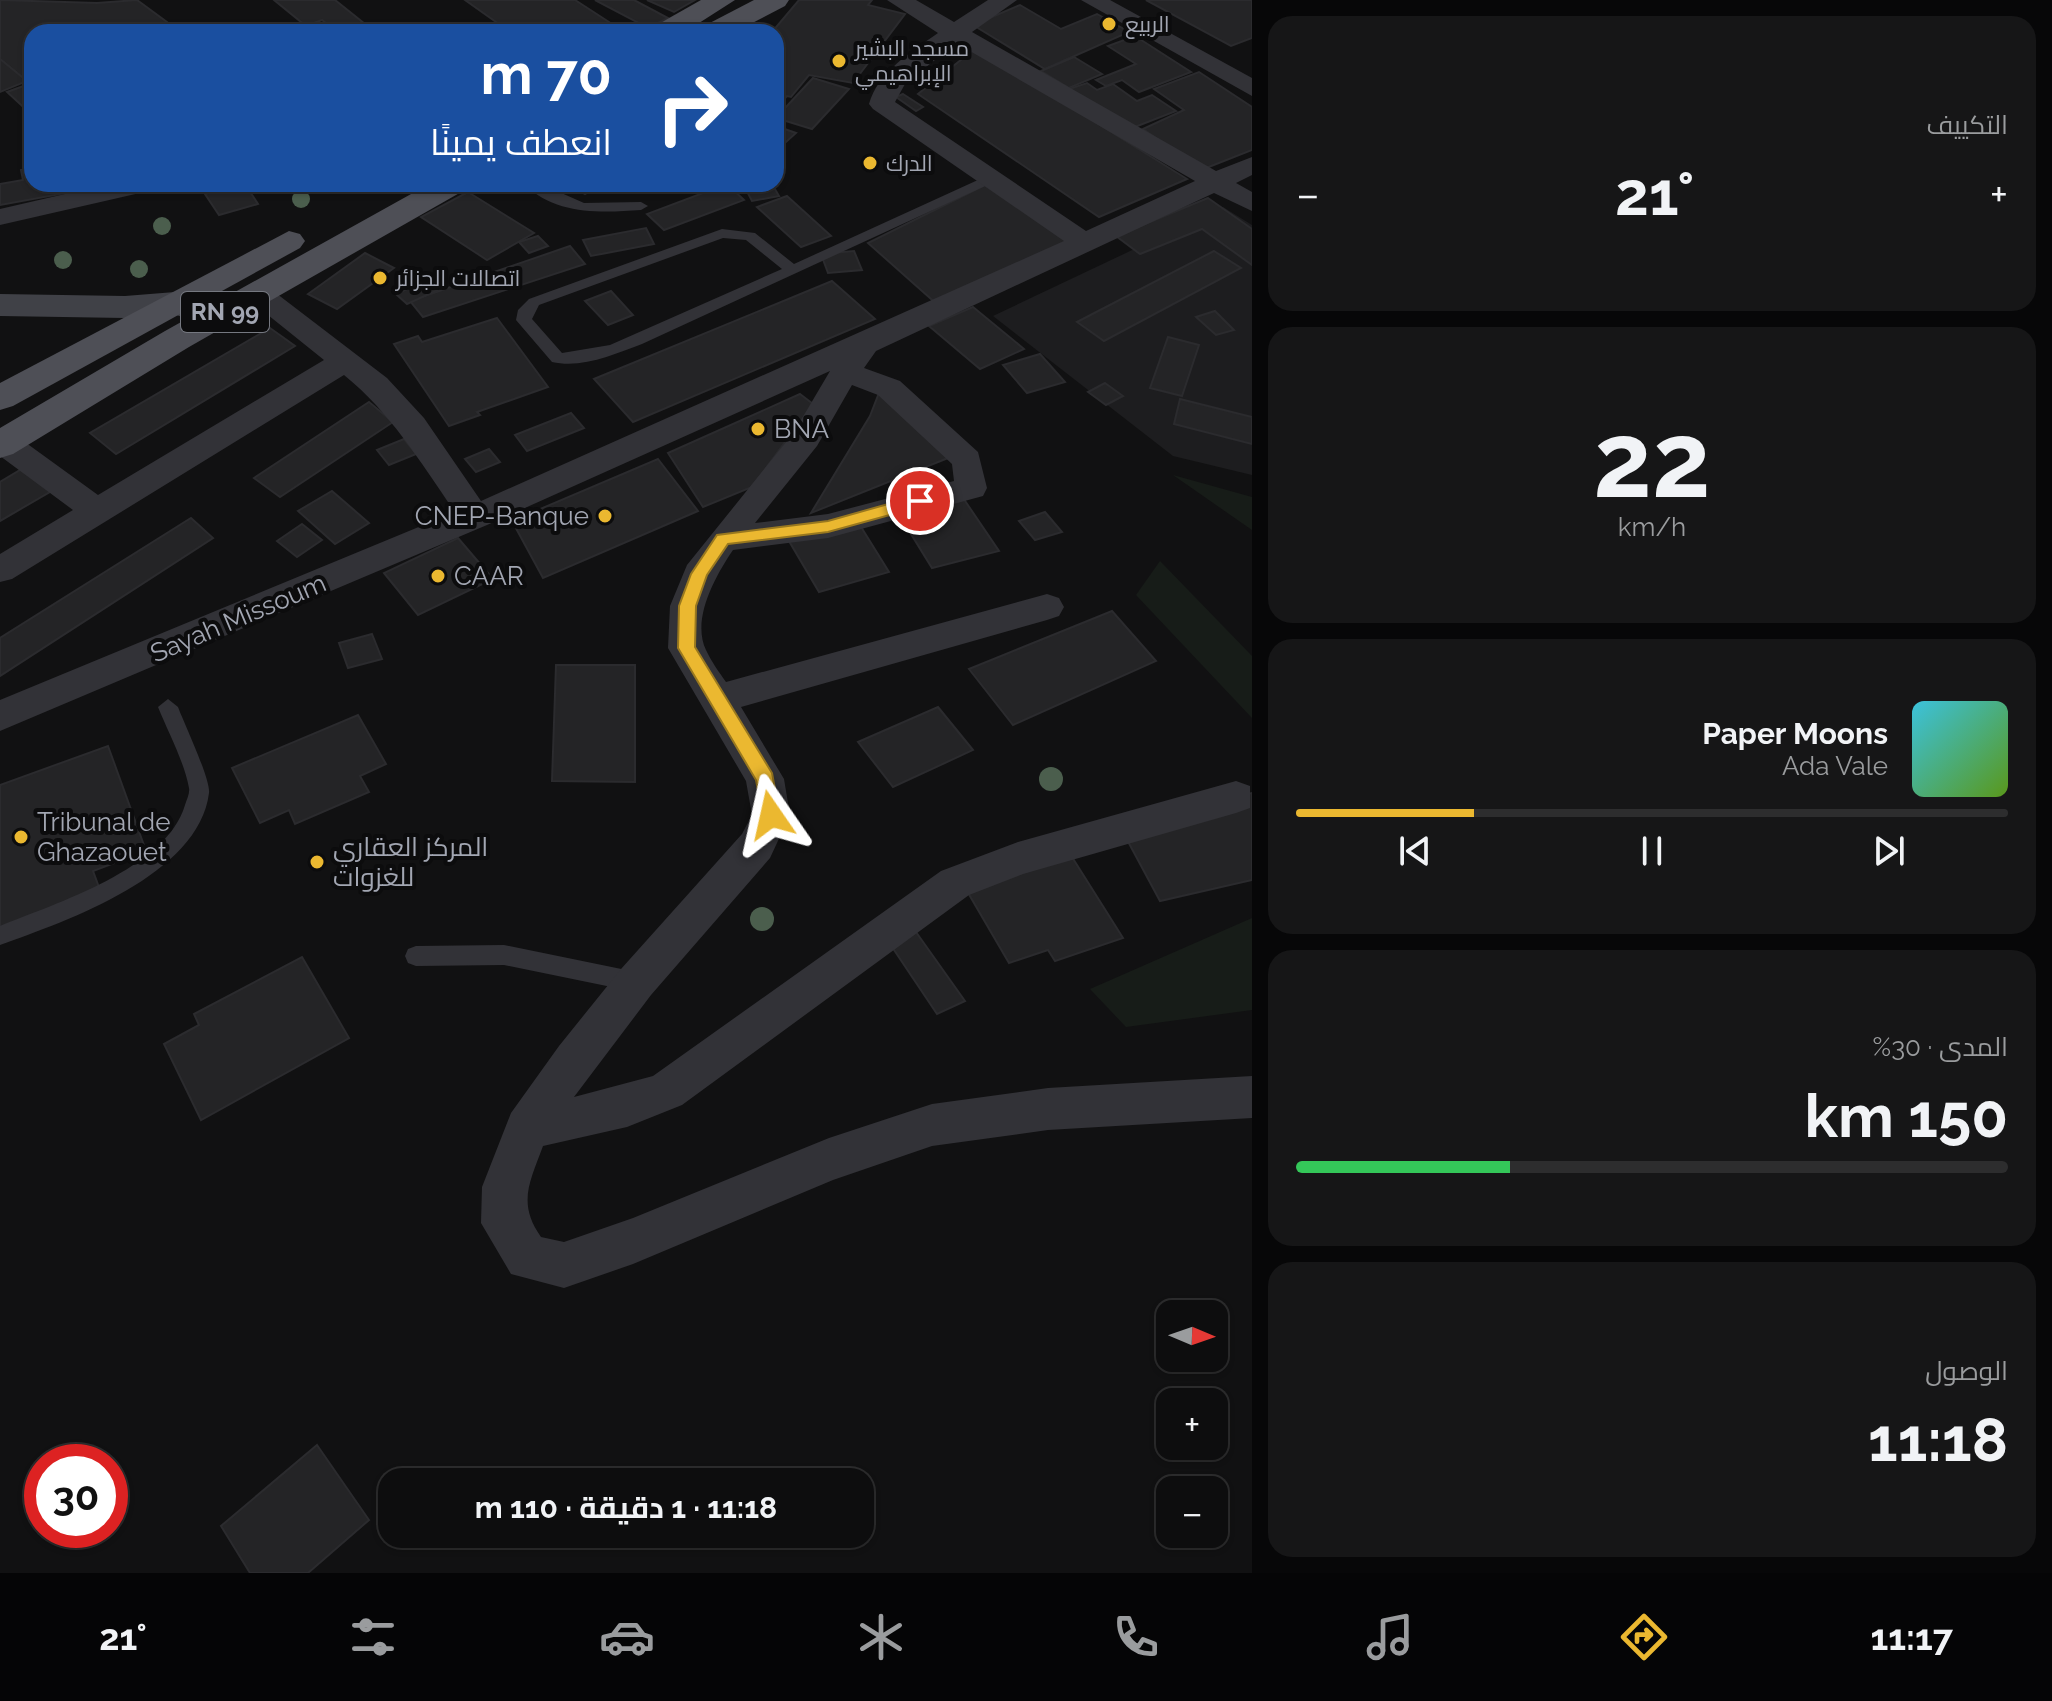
<!DOCTYPE html>
<html lang="ar">
<head>
<meta charset="utf-8">
<style>
  :root { --surface:#0d0d0e; --page:#161617; --text:#f1f3f6; --muted:#9a9c9e; --line:#2d2d2e; --accent:#ebb830 }
  body { margin:0; font-family:Raleway,Cairo,sans-serif; background:var(--page); color:var(--text); direction:rtl; height:100vh; display:flex; flex-direction:column; font-size:30px; white-space:nowrap }
  * { box-sizing:border-box; margin:0 }
  p { font-size:26px; color:var(--muted) }
  .icon { flex:none; width:44px; height:44px; fill:none; stroke:currentColor; stroke-width:2; stroke-linecap:round; stroke-linejoin:round }
  .map { position:relative; flex:1; overflow:hidden; direction:ltr }
  .drawer { display:flex; flex-direction:column; gap:16px; padding:16px; background:#070708; width:800px }
  .drawer>* { flex:none }
  .guide { position:absolute; left:24px; top:24px; width:760px; height:168px; border-radius:24px; box-shadow:0 2px 6px #0004,0 0 0 2px var(--line); direction:rtl; background:#1a4fa0; color:#fff; overflow:hidden }
  .needle { width:52px; rotate:92deg }
  .tools { position:absolute; left:1156px; top:1300px; display:grid; gap:16px }
  .tools a { display:grid; place-items:center; width:72px; height:72px; border-radius:16px; background:var(--surface); box-shadow:0 2px 6px #0004,0 0 0 2px var(--line); font-size:40px }
  .speed { position:absolute; left:24px; top:1444px; display:flex; gap:16px; font-size:40px; font-weight:700; text-align:center }
  .speed>* { display:grid; place-content:center; width:104px; height:104px; border-radius:50%; background:var(--surface); box-shadow:0 2px 6px #0004,0 0 0 2px var(--line); line-height:1 }
  .speed .limit { border:12px solid #d22; background:#fff; color:#111 }
  .pin { position:absolute; display:grid; place-items:center; width:68px; height:68px; color:#fff; margin:-34px; border:4px solid #fff; border-radius:50%; box-shadow:0 2px 8px #0007 }
  .me { position:absolute; width:88px; margin:-44px; rotate:349deg; stroke-linejoin:round; filter:drop-shadow(0 0 6px #0008) }
  .turn { display:flex; align-items:center; gap:28px; height:168px; padding:0 40px; font-size:36px }
  .turn .icon { width:104px; height:104px; stroke-width:2.5 }
  .turn b { display:block; font-size:56px; line-height:68px }
  .big { font-size:60px; font-weight:700; line-height:1.1 }
  .drawer .tile { flex:1; display:flex; flex-direction:column; justify-content:center; gap:12px; min-width:0; padding:0 28px; border-radius:24px; background:var(--page) }
  .drawer .dial { align-items:center; gap:0 }
  .dial b { font-size:104px; line-height:1 }
  .song { display:flex; align-items:center; gap:24px }
  .cover { width:96px; height:96px; border-radius:12px; background:linear-gradient(135deg,hsl(190 70% 55%),hsl(90 70% 35%)) }
  .played { height:8px; border-radius:4px; background:linear-gradient(90deg,var(--accent) 25%,var(--line) 25%) }
  .keys { display:flex; justify-content:space-around; direction:ltr }
  .heat { display:flex; justify-content:space-between; align-items:center; font-size:44px; direction:ltr }
  .charge { height:12px; border-radius:6px; background:linear-gradient(90deg,#34c759 30%,var(--line) 0) }
  .trip { position:absolute; left:378px; top:1468px; width:496px; height:80px; border-radius:24px; background:var(--surface); box-shadow:0 2px 6px #0004,0 0 0 2px var(--line); font-weight:700; line-height:80px; text-align:center; direction:rtl }
  .dock { display:flex; height:128px; justify-content:space-around; align-items:center; background:#050506; color:var(--muted) }
  .dock .icon { width:56px; height:56px }
  .dock .current { color:var(--accent) }
  .dock b { font-size:36px; color:var(--text) }
  main { display:flex; flex:1; min-height:0 }
  .map>svg:first-child { display:block }
</style>
</head>
<body>
<main>
<section class="drawer">
<div class="tile"><p>التكييف</p>
<div class="heat"><a>−</a><b class="big">21°</b><a>+</a></div>
</div>
<div class="tile dial"><b>22</b><p>km/h</p></div>
<div class="tile">
<div class="song"><i class="cover"></i><div><b>Paper Moons</b><p>Ada Vale</p></div></div>
<div class="played"></div>
<div class="keys"><svg class="icon" aria-label="previous" viewBox="0 0 24 24"><path d="M18 5L8 12l10 7zM5 5v14"/></svg><svg class="icon" aria-label="pause" viewBox="0 0 24 24"><path d="M8 5v14M16 5v14"/></svg><svg class="icon" aria-label="next" viewBox="0 0 24 24"><path d="M6 5l10 7-10 7zM19 5v14"/></svg></div>
</div>
<div class="tile"><p>المدى · 30%</p><b class="big">150 km</b><div class="charge"></div></div>
<div class="tile"><p>الوصول</p><b class="big">11:18</b></div>
</section>
<div class="map">
<svg width="1252" height="1573" viewBox="0 0 1252 1573">
  <rect width="100%" height="100%" fill="#111112"/>
  <polygon fill="#1d1d1f" points="1223,207 1252,225 1252,475 1173,456 993,316"/>
  <g fill="#171c18">
    <polygon points="1173,475 1252,497 1252,530"/>
    <polygon points="1160,561 1252,656 1252,718 1136,595"/>
    <polygon points="1252,918 1252,1010 1126,1027 1090,989"/>
  </g>
  <g fill="#242426" stroke="#2b2b2e" stroke-width="2">
    <polygon points="0,0 97,3 137,0 171,25 153,32 32,32 32,80 28,82 0,59"/>
    <polygon points="274,0 335,0 375,32 337,32 322,20 306,26"/>
    <polygon points="465,0 575,0 612,24 600,29 604,32 490,32 503,27"/>
    <polygon points="595,0 634,0 668,18 648,28"/>
    <polygon points="647,0 695,0 674,12"/>
    <polygon points="799,0 872,0 868,5 905,14 853,83 809,75 791,97 787,96 781,103 776,101 776,85 784,75 776,73 776,32 772,32"/>
    <polygon points="1146,0 1252,0 1252,38 1231,46"/>
    <polygon points="1020,5 1061,29 1097,14 1129,32 1045,69 973,25"/>
    <polygon points="1135,36 1191,72 1139,92 1122,80 1106,86 1096,80 1136,64 1108,46"/>
    <polygon points="976,48 1187,179 1099,217 918,94"/>
    <polygon points="1074,57 1102,74 1069,88 1041,71"/>
    <polygon points="0,59 27,81 0,92"/>
    <polygon points="1199,72 1252,107 1252,150 1201,170 1143,129 1184,110 1154,89"/>
    <polygon points="813,78 849,89 812,129 776,118 776,104 786,107"/>
    <polygon points="32,83 32,115 7,92"/>
    <polygon points="1087,83 1097,90 1113,84 1137,101 1152,95 1176,111 1127,130 1069,89"/>
    <polygon points="903,94 923,107 916,111 896,97"/>
    <polygon points="776,126 796,133 776,151"/>
    <polygon points="32,168 32,184 64,184 66,193 0,205 0,184 23,180 21,170"/>
    <polygon points="239,184 245,184 258,204 219,215 205,194"/>
    <polygon points="568,184 601,184 585,194"/>
    <polygon points="727,184 744,200 664,230 647,214"/>
    <polygon points="743,184 772,184 779,196 752,201"/>
    <polygon points="987,184 1073,244 939,306 868,243"/>
    <polygon points="468,192 534,233 487,260 421,217"/>
    <polygon points="787,196 831,236 801,247 757,207"/>
    <polygon points="1208,198 1252,229 1252,265 1202,229 1140,254 1116,236"/>
    <polygon points="646,228 654,244 591,256 583,240"/>
    <polygon points="538,236 548,246 529,253 519,242"/>
    <polygon points="570,246 585,264 423,317 410,301"/>
    <polygon points="854,251 862,270 828,273 821,254"/>
    <polygon points="1214,251 1241,268 1104,341 1077,322"/>
    <polygon points="365,253 394,268 337,309 308,294"/>
    <polygon points="429,279 440,289 407,304 396,294"/>
    <polygon points="832,281 875,319 633,422 594,379"/>
    <polygon points="611,291 633,315 608,325 585,301"/>
    <polygon points="973,307 1024,349 980,369 929,326"/>
    <polygon points="1215,311 1234,330 1216,335 1196,317"/>
    <polygon points="497,318 548,387 477,412 480,415 449,426 394,344 418,336 422,342"/>
    <polygon points="270,328 295,346 116,454 90,433"/>
    <polygon points="1168,337 1199,345 1182,396 1150,388"/>
    <polygon points="1040,354 1065,382 1027,393 1003,365"/>
    <polygon points="1105,383 1123,396 1106,405 1088,392"/>
    <polygon points="882,385 948,458 811,513 870,416"/>
    <polygon points="800,394 813,404 752,487 703,507 668,453"/>
    <polygon points="1180,399 1252,417 1252,444 1174,424"/>
    <polygon points="369,402 393,422 280,497 254,478"/>
    <polygon points="571,413 584,428 527,451 515,435"/>
    <polygon points="404,439 416,454 389,465 377,450"/>
    <polygon points="489,449 500,462 476,472 465,459"/>
    <polygon points="658,459 698,511 543,578 512,521"/>
    <polygon points="30,464 55,489 0,521 0,482"/>
    <polygon points="957,489 999,551 932,568 893,505"/>
    <polygon points="332,491 369,523 335,544 298,511"/>
    <polygon points="1045,512 1062,532 1035,540 1019,521"/>
    <polygon points="191,518 213,538 0,676 0,638"/>
    <polygon points="858,522 889,572 819,592 789,541"/>
    <polygon points="302,524 322,540 297,557 277,541"/>
    <polygon points="458,538 493,579 418,615 384,573"/>
    <polygon points="1112,611 1156,661 1013,725 969,669"/>
    <polygon points="372,634 382,659 348,668 339,643"/>
    <polygon points="556,665 635,665 635,782 552,781"/>
    <polygon points="938,707 973,750 893,787 858,742"/>
    <polygon points="358,715 386,764 360,776 369,792 295,824 289,810 260,823 232,768"/>
    <polygon points="108,746 146,851 93,871 100,890 0,929 0,785"/>
    <polygon points="1252,793 1252,880 1160,901 1118,823"/>
    <polygon points="1072,857 1123,938 1055,961 1048,950 1009,963 967,891"/>
    <polygon points="916,932 965,1001 937,1014 890,944"/>
    <polygon points="302,957 349,1038 201,1120 164,1044 199,1025 194,1014"/>
    <polygon points="317,1445 369,1520 308,1573 250,1573 221,1526"/>
  </g>
  <g fill="none" stroke-linecap="round" stroke-linejoin="round">
    <g fill="#323237" fill-rule="evenodd">
      <path d="M991,174L998,178L996,181L642,344C615,354 582,369 552,362L516,320L518,310L529,299L722,229L755,233L794,264ZM723,238L746,240L782,269L610,345L562,353L532,319L539,305Z"/>
      <path d="M524,184H541L584,203L641,202L648,206L641,210C600,213 555,215 524,184Z"/>
      <path d="M168,699L178,707C184,723 211,780 209,793C199,875 67,921 0,945V926C56,903 166,869 185,805C187,799 190,793 189,788C184,761 168,732 158,707Z"/>
      <polygon points="504,945 636,972 644,975 647,982 644,989 636,992 504,965 416,966 408,963 405,956 408,949 416,946"/>
    </g>
    <g fill="#323237" fill-rule="evenodd">
      <path d="M887,0H916L954,22L988,0H1017L972,32L1216,171L1252,157V175L1236,183L1252,192V211L1214,193L876,351L864,368L900,381L978,452L987,488L983,496L828,538L733,550C716,575 691,619 706,650C711,661 719,672 726,682L1047,594L1059,598L1064,607L1059,616L1047,620L741,707L784,779L790,815L770,858L651,995L574,1097L653,1076L941,871L1018,842L1236,781L1250,786V808L1236,813L1023,874L969,895L682,1105L627,1127L543,1146C530,1182 517,1203 541,1237L564,1242L633,1218L829,1138L932,1104L1048,1088L1252,1076V1118L1048,1130L932,1146L833,1180L633,1264L564,1288L511,1274L481,1223L482,1187L511,1113L559,1046L621,969L742,834L752,815L746,781L668,648L670,606L687,565L794,432L830,371L487,525L0,731V700L455,512C421,463 391,413 344,375L12,579L0,582V554L73,510L0,456V429L11,432L98,495L324,360L248,299L244,293L248,287H268L387,378L424,418L481,501L1064,241L873,109L869,104C878,72 912,51 938,33ZM956,43L1195,181L1086,231L895,102L905,84ZM852,385L878,395L952,464L954,481L828,514L755,523L817,446Z"/>
      <polygon points="1081,0 1110,0 1252,78 1252,96"/>
      <polygon points="108,184 156,184 153,190 0,225 0,209"/>
    </g>
    <polygon fill="#404147" fill-rule="evenodd" points="175,292 230,309 235,317 230,325 218,328 173,314 125,318 0,316 0,294 125,296"/>
    <g fill="#4e4f56" fill-rule="evenodd">
      <polygon points="701,0 735,0 685,32 651,32 655,26"/>
      <polygon points="754,0 789,0 785,6 735,32 700,32 704,26"/>
      <polygon points="429,184 468,184 463,191 189,347 13,454 0,458 0,428 165,331"/>
      <polygon points="289,231 300,234 305,241 300,248 13,406 0,410 0,383"/>
    </g>
  </g>
  <g fill="#4b5e4d">
    <circle cx="301" cy="199" r="9"/>
    <circle cx="162" cy="226" r="9"/>
    <circle cx="63" cy="260" r="9"/>
    <circle cx="139" cy="269" r="9"/>
    <circle cx="1051" cy="779" r="12"/>
    <circle cx="762" cy="919" r="12"/>
  </g>
  <polygon fill="#ebb830" stroke="#99781f" stroke-width="2" points="920,495 926,497 926,505 828,532 728,544 707,575 696,606 695,647 772,773 780,815 777,820 764,820 756,780 678,648 679,606 691,574 717,535 828,521"/>
  <g fill="#ebb830" stroke="#0c0c0d" stroke-width="3">
    <circle cx="1109" cy="24" r="8"/>
    <circle cx="839" cy="61" r="8"/>
    <circle cx="870" cy="163" r="8"/>
    <circle cx="380" cy="278" r="8"/>
    <circle cx="758" cy="429" r="8"/>
    <circle cx="605" cy="516" r="8"/>
    <circle cx="438" cy="576" r="8"/>
    <circle cx="21" cy="837" r="8"/>
    <circle cx="317" cy="862" r="8"/>
  </g>
  <g text-anchor="middle" stroke-width="8" stroke-linejoin="round" paint-order="stroke">
    <g font-size="22" fill="#a2a6b2" stroke="#0c0c0d" text-anchor="start">
      <text x="1125" y="32">الربيع</text>
      <text x="855" y="56">مسجد البشير<tspan x="855" dy="25">الإبراهيمي</tspan></text>
      <text x="886" y="171">الدرك</text>
      <text x="396" y="286">اتصالات الجزائر</text>
    </g>
    <rect fill="#0c0c0d" stroke="#757880" stroke-width="2" x="181" y="292" width="88" height="40" rx="6"/>
    <g font-size="24" font-weight="bold" fill="#a2a6b2">
      <text x="225" y="320">RN 99</text>
    </g>
    <g font-size="26" fill="#a2a6b2" stroke="#0c0c0d" text-anchor="start">
      <text x="774" y="438">BNA</text>
      <text x="589" y="525" text-anchor="end">CNEP-Banque</text>
      <text x="454" y="585">CAAR</text>
      <text x="37" y="831">Tribunal de<tspan x="37" dy="30">Ghazaouet</tspan></text>
      <text x="333" y="856">المركز العقاري<tspan x="333" dy="30">للغزوات</tspan></text>
    </g>
    <g font-size="26" fill="#a2a6b2" stroke="#0c0c0d">
      <text transform="translate(238 618) rotate(-23)" y="9">Sayah Missoum</text>
    </g>
  </g>
</svg>
<div class="tools">
<a><svg class="needle" viewBox="-14 -14 28 28"><path d="M0-13l5 13h-10z" fill="#e53935"/><path d="M0 13l5-13h-10z" fill="#9a9c9e"/></svg></a>
<a>+</a>
<a>−</a>
</div>
<div class="speed"><div class="limit">30</div></div>
<div class="pin" style="left:920px;top:501px;background:#d93025"><svg class="icon" aria-label="arrive" viewBox="0 0 24 24"><path d="M6 21V4h12l-3 4 3 4H6"/></svg></div>
<svg class="me" style="left:771px;top:815px" viewBox="-20 -20 40 40"><path d="M0-17L14 15 0 8-14 15z" fill="#ebb830" stroke="#fff" stroke-width="4"/></svg>
<div class="trip">11:18 · 1 دقيقة · 110 m</div>
<div class="guide">
<div class="turn"><svg class="icon" aria-label="right" viewBox="0 0 24 24"><path d="M7 20v-9h11M14 6l5 5-5 5"/></svg><div><b>70 m</b>انعطف يمينًا</div></div>
</div>
</div>
</main>
<nav class="dock">
<b>11:17</b>
<svg class="icon current" aria-label="directions" viewBox="0 0 24 24"><path d="M12 3l9 9-9 9-9-9zM9 14v-3h6M13 9l2 2-2 2"/></svg>
<svg class="icon" aria-label="music" viewBox="0 0 24 24"><path d="M9 18V5l10-2v13"/><circle cx="6" cy="18" r="3"/><circle cx="16" cy="16" r="3"/></svg>
<svg class="icon" aria-label="phone" viewBox="0 0 24 24"><path d="M5 4h4l2 5-3 2q2 4 5 5l2-3 5 2v4C11 20 4 13 5 4z"/></svg>
<svg class="icon" aria-label="climate" viewBox="0 0 24 24"><path d="M12 3v18M4 7l16 10M4 17L20 7"/></svg>
<svg class="icon" aria-label="car" viewBox="0 0 24 24"><path d="M5 17H2v-5l4-1 3-4h7l3 4 3 1v5h-3M9 17h6M6 11h13"/><circle cx="7" cy="17" r="2"/><circle cx="17" cy="17" r="2"/></svg>
<svg class="icon" aria-label="filters" viewBox="0 0 24 24"><path d="M4 7h16M4 17h16"/><circle cx="9" cy="7" r="2"/><circle cx="15" cy="17" r="2"/></svg>
<b>21°</b>
</nav>
</body>
</html>
